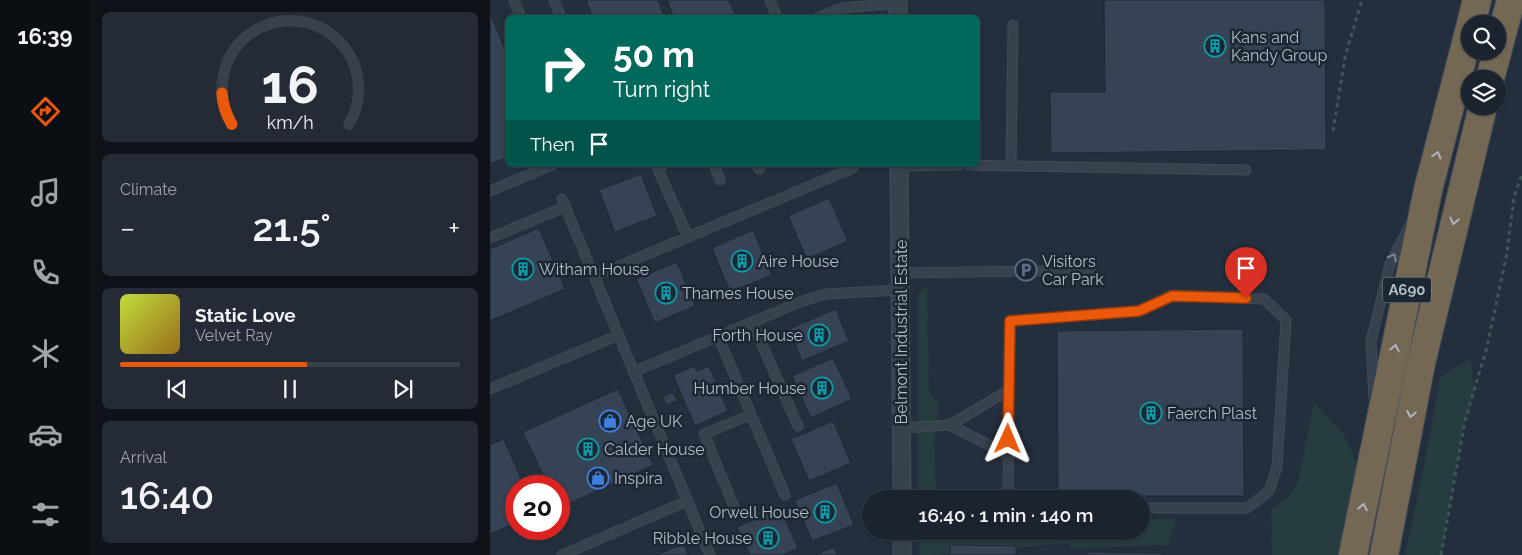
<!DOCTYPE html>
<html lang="en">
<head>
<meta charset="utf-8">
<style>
  :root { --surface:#1b232e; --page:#242b36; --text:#f1f3f6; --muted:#a0a4aa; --line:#39404a; --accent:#ea580c }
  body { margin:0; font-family:Raleway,sans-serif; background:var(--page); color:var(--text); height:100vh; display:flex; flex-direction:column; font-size:19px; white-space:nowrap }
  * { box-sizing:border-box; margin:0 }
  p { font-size:16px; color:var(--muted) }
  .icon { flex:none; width:28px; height:28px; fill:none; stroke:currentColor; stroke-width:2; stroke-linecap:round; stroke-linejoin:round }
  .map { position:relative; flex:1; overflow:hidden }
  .details { display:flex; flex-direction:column; gap:12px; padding:12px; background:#0f1319; width:400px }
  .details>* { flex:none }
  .guide { position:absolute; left:15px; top:15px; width:475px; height:152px; border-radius:8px; box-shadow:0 1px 4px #0004,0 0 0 1px var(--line); background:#00695c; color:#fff; overflow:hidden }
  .buttons { position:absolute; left:971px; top:15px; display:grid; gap:10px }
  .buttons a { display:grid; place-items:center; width:45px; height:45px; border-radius:50%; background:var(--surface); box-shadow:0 1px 4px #0004,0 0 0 1px var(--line); font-size:25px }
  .speed { position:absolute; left:15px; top:475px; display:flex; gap:10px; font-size:25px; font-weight:700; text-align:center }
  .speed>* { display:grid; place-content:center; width:65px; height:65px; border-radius:50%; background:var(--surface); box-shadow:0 1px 4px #0004,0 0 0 1px var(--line); line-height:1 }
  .speed .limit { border:8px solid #d22; background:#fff; color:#111 }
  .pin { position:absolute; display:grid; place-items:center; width:42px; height:42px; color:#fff; margin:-51px -21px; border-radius:50% 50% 50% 0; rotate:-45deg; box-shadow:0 0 5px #0007 }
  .pin .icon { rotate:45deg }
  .me { position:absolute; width:55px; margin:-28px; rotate:1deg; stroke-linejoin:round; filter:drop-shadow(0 0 4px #0008) }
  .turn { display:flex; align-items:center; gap:18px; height:105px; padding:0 25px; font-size:22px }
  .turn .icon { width:65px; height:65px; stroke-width:2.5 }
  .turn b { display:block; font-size:35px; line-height:42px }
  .then { display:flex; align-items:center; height:48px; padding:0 25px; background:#0003; gap:10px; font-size:19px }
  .big { font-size:38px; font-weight:600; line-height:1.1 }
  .details .card { flex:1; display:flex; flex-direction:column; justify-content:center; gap:8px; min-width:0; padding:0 18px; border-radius:8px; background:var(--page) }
  .details .dial { align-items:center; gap:0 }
  .dial svg { height:130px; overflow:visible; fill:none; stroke:var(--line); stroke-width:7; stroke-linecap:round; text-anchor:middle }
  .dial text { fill:var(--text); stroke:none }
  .song { display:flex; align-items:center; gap:15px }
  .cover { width:60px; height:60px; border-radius:8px; background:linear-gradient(135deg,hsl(70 70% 55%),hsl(40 70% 35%)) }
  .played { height:5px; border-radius:2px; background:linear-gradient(90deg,var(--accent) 55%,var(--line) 55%) }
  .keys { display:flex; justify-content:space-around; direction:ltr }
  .heat { display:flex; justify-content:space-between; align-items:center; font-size:28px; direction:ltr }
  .trip { position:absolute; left:372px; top:490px; width:288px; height:50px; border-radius:25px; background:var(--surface); box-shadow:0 1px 4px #0004,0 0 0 1px var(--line); font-weight:600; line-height:50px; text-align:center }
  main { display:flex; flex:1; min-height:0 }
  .tab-bar { display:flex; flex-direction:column; width:90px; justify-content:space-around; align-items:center; background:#0b0e12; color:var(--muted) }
  .tab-bar .icon { width:35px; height:35px }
  .tab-bar .on { color:var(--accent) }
  .tab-bar b { font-size:22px; color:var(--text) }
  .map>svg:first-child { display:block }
</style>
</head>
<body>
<main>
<nav class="tab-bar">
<b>16:39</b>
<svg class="icon on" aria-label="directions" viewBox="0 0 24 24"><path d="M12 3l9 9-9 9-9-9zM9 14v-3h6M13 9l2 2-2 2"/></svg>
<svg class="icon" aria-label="music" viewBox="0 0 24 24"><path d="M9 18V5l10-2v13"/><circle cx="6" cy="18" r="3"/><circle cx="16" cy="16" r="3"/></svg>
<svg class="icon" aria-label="phone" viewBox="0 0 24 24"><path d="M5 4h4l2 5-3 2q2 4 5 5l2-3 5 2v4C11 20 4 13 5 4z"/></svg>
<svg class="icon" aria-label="climate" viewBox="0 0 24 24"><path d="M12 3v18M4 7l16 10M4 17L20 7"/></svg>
<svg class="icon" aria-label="car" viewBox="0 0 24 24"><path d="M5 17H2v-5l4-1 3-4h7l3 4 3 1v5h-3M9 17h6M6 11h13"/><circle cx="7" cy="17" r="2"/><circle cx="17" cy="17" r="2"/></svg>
<svg class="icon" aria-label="filters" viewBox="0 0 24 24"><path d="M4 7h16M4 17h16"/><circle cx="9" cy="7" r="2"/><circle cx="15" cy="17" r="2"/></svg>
</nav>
<section class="details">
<div class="card dial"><svg viewBox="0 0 100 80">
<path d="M14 69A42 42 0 1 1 86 69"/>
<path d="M14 69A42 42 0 0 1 8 50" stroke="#ea580c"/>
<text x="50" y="56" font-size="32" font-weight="700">16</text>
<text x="50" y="72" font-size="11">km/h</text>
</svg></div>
<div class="card"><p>Climate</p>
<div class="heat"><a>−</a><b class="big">21.5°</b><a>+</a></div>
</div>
<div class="card">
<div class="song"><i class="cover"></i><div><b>Static Love</b><p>Velvet Ray</p></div></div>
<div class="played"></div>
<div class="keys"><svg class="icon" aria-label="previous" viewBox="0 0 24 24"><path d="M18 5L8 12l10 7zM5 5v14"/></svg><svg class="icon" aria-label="pause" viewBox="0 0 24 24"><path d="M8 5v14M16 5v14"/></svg><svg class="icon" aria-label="next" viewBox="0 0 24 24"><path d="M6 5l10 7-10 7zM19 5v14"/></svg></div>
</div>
<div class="card"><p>Arrival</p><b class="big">16:40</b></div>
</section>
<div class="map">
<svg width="1032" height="555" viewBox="0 0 1032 555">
  <rect width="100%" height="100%" fill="#242f3e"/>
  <g fill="#263c3f">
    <polygon points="437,284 439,393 449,403 444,443 446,499 428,499 428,294"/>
    <polygon points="981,359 984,393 975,421 951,555 915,555 936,456 950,377"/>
    <polygon points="824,402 854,435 867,464 849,555 782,555 781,510 800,496 808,482"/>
    <path d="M651,519H686L678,545L580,548V543C530,546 480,555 429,555V531H651Z"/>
  </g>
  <g fill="#364354" stroke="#1f2835">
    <polygon points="96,0 168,0 175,18 103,18"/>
    <polygon points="177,0 239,0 246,16 184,18"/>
    <polygon points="614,0 835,0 836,150 561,153 560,92 615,92"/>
    <polygon points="0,13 18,56 18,157 0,164"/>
    <polygon points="151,174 167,216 125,232 109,190"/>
    <polygon points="339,198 358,241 317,259 298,216"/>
    <polygon points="49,228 75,289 0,321 0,249"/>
    <polygon points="263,230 282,275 240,292 222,248"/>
    <polygon points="187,262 205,306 165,323 146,279"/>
    <polygon points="346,309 359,341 312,361 299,329"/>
    <polygon points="753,329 754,496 568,496 567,331"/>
    <polygon points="343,358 362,399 321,418 302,376"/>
    <polygon points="205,366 207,371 219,366 238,411 205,426 183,375"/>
    <polygon points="128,389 163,465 69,508 69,486 58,486 33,432"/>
    <polygon points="183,392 187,401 176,405 173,397"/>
    <polygon points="343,421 361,463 319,481 301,439"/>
    <polygon points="14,439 34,486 26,486 26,523 0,534 0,445"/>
    <polygon points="347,483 364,525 322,541 305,500"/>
    <polygon points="290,508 308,548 293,555 260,555 247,527"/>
    <polygon points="194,544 198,555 166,555"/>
    <polygon points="460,545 526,546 526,555 460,555"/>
    <polygon points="344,547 347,555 325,555"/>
    <polygon points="597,552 672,553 672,555 597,555"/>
  </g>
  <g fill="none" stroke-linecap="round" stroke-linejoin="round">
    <g stroke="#414a57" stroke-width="11">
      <g id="lane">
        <polyline points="24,0 31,18"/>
        <polyline points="64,0 71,18"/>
        <polyline points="280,0 287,18"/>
        <polyline points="327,18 352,8 408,3"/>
        <polyline points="173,165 167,167 198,237"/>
        <polyline points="224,165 230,180"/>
        <polyline points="267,165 269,169"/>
        <polyline points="478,165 521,166 523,25"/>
        <polyline points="409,166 469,165"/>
        <polyline points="521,166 756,170"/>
        <polyline points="0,191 62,165"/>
        <polyline points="72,199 220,555"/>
        <polyline points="0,238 75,207"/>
        <polyline points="410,273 600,270"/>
        <polyline points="105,276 363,168"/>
        <polyline points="262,322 308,426"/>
        <polyline points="228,336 295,495"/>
        <polyline points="143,372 310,302 335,294 410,290"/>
        <polyline points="0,389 129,335"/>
        <polyline points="884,400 881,341 900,264 920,225"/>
        <polyline points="460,425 519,390"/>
        <polyline points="411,428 460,425 518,455"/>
        <polyline points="521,499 518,496 520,321 649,311 682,295 774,299 796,320 787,467 779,491 757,508 651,508"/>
        <polyline points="245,509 214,434 260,415"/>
        <polyline points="72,555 197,501"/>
      </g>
    </g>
    <g stroke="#414a57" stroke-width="19">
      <g id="street">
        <polyline points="408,0 408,18"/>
        <polyline points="409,165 412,499"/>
        <polyline points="412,531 412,555"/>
      </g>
    </g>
    <g stroke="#434c59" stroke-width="30">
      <g id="highway">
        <polyline points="981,24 987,0"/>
        <polyline points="1000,79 1021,0"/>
        <polyline points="863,555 938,190 980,28"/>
        <polyline points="894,555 931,363 993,106"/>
      </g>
    </g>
    <g stroke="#3f5557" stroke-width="3" stroke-dasharray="4 4" stroke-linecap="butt">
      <polyline points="843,131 855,57 872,0"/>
      <polyline points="951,555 975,421 997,347 1017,253 1024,197 1032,174"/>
    </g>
    <use href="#lane" stroke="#38414e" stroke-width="9"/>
    <use href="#street" stroke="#38414e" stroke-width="16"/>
    <use href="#highway" stroke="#746855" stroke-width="28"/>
  </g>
  <defs><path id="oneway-chevron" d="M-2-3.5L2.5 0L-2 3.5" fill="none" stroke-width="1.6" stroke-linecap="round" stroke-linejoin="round" transform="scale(1.25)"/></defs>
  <g stroke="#aeb4bd">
    <use href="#oneway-chevron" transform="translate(947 155) rotate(-75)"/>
    <use href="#oneway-chevron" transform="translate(964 221) rotate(103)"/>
    <use href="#oneway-chevron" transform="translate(905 348) rotate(-78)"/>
    <use href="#oneway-chevron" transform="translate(921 414) rotate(101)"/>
    <use href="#oneway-chevron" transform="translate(873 507) rotate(-79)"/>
  </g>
  <use stroke="#7c8592" href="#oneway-chevron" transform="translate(903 257) rotate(-63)"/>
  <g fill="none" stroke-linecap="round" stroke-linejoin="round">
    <g stroke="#983908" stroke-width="12">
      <polyline id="route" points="518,439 520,321 649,311 682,296 756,298"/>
    </g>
    <use href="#route" stroke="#ea580c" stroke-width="9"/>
  </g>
  <defs>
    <g id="building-ring" transform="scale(1.125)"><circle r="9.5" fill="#1d2633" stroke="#0f9aa8" stroke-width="1.5"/><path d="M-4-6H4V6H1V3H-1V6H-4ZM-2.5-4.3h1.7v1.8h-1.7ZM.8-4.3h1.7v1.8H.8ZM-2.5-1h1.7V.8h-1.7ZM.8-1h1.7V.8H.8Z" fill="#0f9aa8"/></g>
    <g id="parking-ring" transform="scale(1.125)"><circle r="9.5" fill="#1d2633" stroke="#5c6f8a" stroke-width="1.5"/><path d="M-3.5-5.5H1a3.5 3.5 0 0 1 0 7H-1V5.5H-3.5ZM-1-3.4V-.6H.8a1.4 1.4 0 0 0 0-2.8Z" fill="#5c6f8a"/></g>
    <g id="shop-ring" transform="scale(1.125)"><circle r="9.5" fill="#1d2633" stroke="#3f7fe0" stroke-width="1.5"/><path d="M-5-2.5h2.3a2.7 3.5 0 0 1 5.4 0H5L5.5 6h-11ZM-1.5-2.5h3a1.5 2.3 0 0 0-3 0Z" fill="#3f7fe0"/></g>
  </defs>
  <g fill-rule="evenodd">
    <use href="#building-ring" x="725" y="46"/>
    <use href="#building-ring" x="252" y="261"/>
    <use href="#building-ring" x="33" y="269"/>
    <use href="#parking-ring" x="536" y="270"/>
    <use href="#building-ring" x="176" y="293"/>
    <use href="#building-ring" x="329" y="335"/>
    <use href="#building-ring" x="332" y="388"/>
    <use href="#building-ring" x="661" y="413"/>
    <use href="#shop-ring" x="120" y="421"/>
    <use href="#building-ring" x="98" y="449"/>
    <use href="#shop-ring" x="108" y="478"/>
    <use href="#building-ring" x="335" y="512"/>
    <use href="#building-ring" x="278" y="538"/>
  </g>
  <g text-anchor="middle" stroke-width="5" stroke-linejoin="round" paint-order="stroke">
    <rect fill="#1d2633" stroke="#878f9c" stroke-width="1" x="893" y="277.5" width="48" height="25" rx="4"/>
    <g font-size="15" font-weight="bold" fill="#b4bcc9">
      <text x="917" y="295">A690</text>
    </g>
    <g font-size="16" fill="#b4bcc9" stroke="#1d2633" text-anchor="start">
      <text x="741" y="43">Kans and<tspan x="741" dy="18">Kandy Group</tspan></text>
      <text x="268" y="267">Aire House</text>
      <text x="552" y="267">Visitors<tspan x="552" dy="18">Car Park</tspan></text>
      <text x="49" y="275">Witham House</text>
      <text x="192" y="299">Thames House</text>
      <text x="313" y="341" text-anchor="end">Forth House</text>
      <text x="316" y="394" text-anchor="end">Humber House</text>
      <text x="677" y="419">Faerch Plast</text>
      <text x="136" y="427">Age UK</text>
      <text x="114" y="455">Calder House</text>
      <text x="124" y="484">Inspira</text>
      <text x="319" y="518" text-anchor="end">Orwell House</text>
      <text x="262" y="544" text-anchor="end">Ribble House</text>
    </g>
    <g font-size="16" fill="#b4bcc9" stroke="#1d2633">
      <text transform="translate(411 332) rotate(-90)" y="6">Belmont Industrial Estate</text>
    </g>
  </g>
</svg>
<div class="buttons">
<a><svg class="icon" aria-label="search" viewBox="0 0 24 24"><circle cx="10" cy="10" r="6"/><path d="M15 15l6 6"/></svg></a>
<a><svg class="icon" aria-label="layers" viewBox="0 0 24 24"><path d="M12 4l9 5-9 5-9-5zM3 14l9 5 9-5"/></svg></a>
</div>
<div class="speed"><div class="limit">20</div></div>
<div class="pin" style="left:756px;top:298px;background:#d93025"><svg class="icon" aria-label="arrive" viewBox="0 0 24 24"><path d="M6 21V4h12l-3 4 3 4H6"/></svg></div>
<svg class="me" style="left:518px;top:439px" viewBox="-20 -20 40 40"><path d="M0-17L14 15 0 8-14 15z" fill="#ea580c" stroke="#fff" stroke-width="4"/></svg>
<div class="trip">16:40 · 1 min · 140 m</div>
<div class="guide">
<div class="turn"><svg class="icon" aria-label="right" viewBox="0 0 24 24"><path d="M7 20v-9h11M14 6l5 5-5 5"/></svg><div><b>50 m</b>Turn right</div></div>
<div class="then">Then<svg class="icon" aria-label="arrive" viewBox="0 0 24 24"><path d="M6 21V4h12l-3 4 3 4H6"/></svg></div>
</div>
</div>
</main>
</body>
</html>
